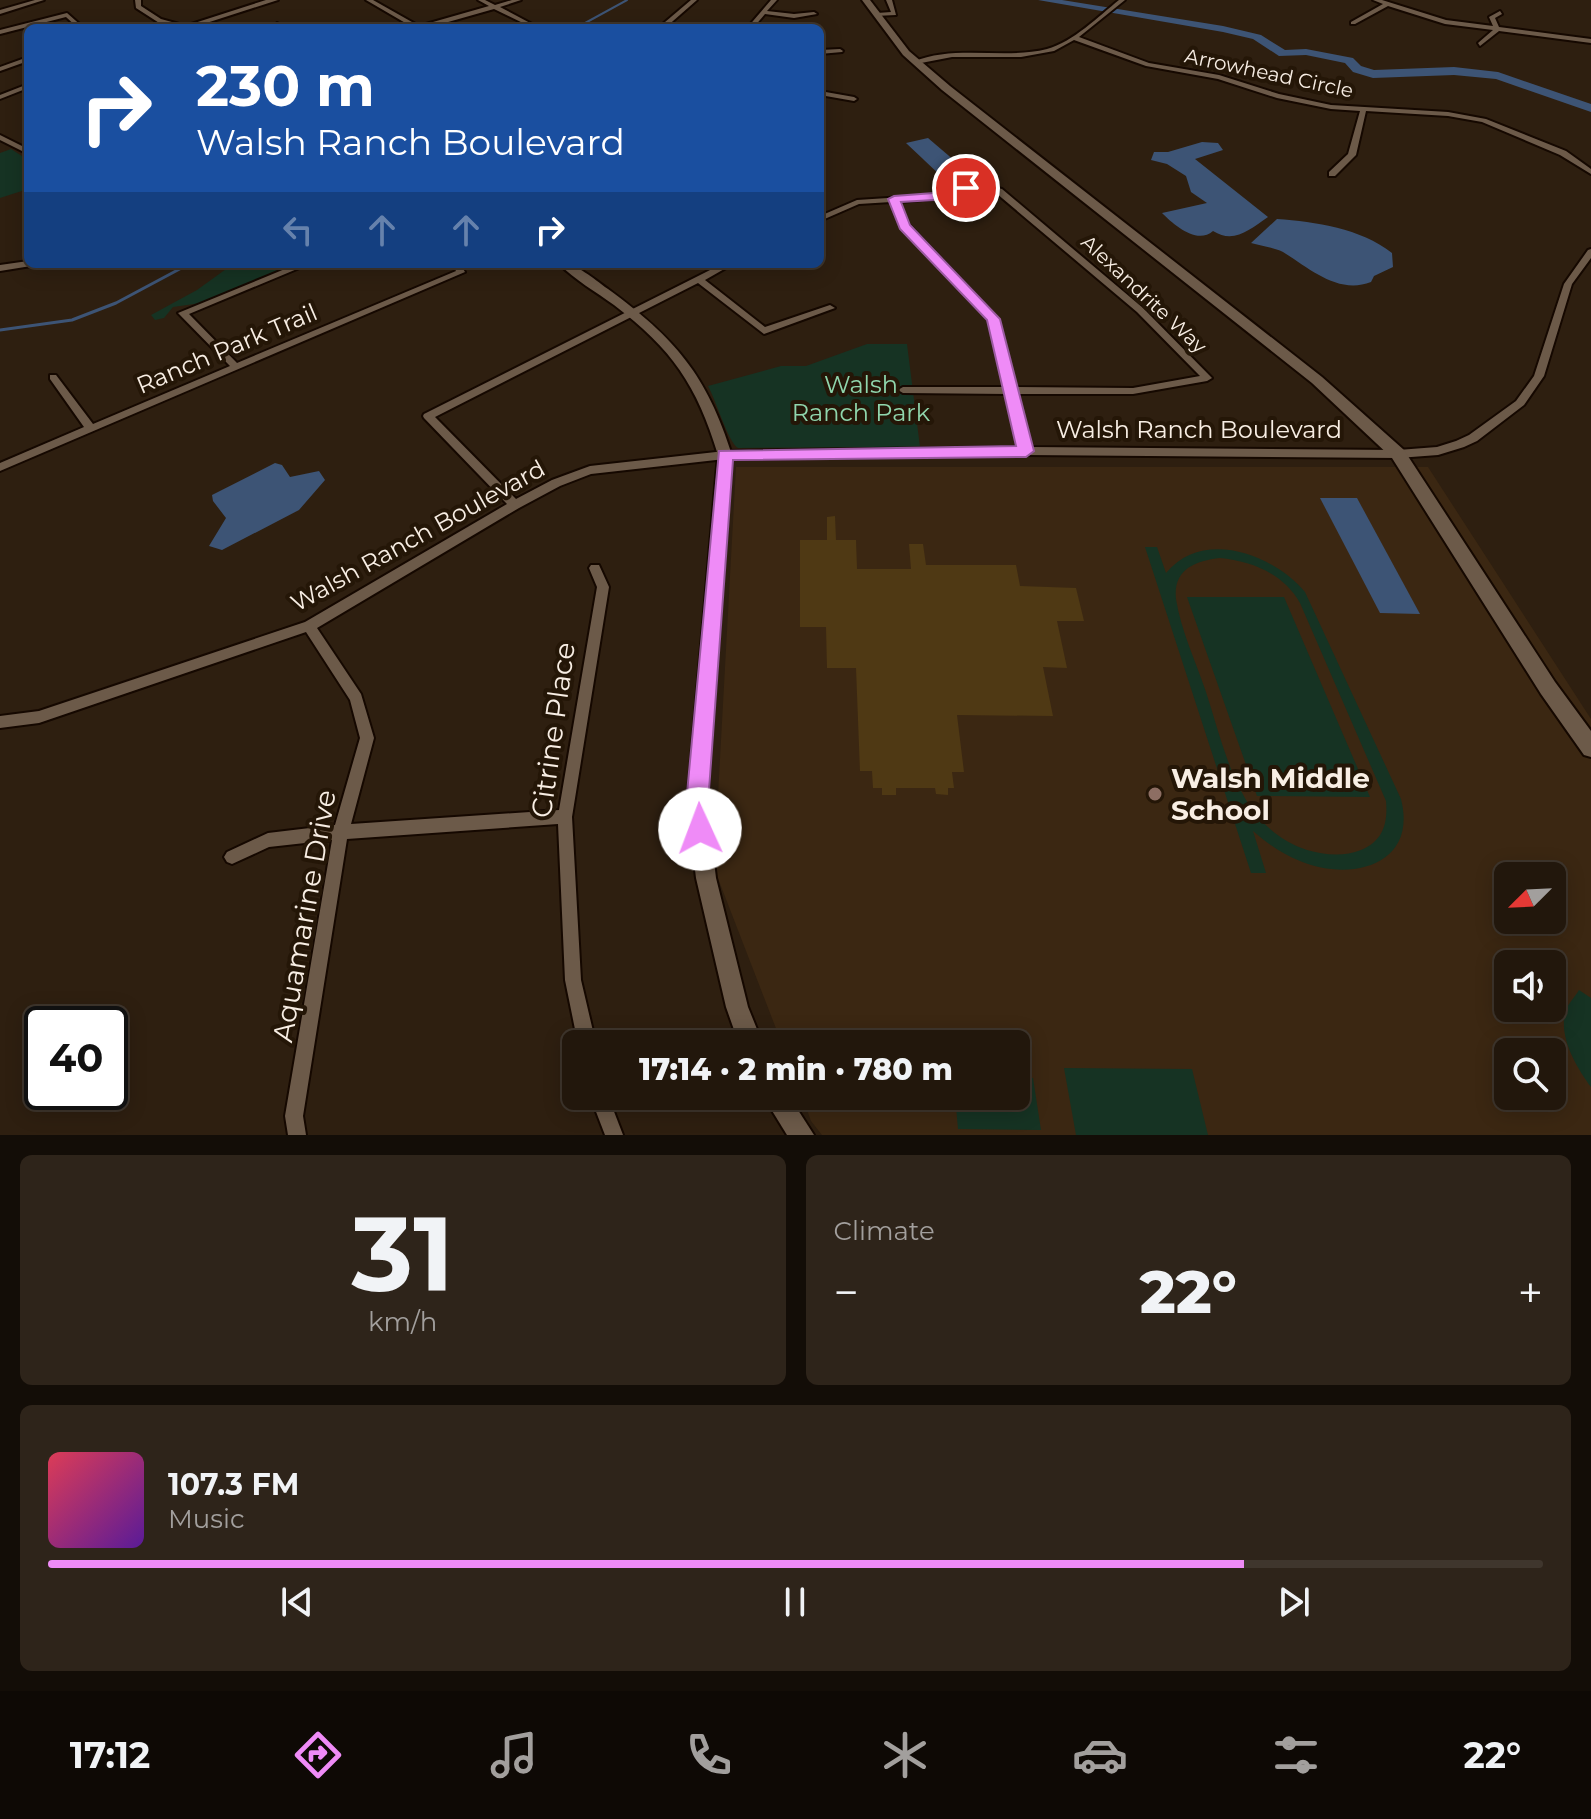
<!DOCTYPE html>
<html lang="en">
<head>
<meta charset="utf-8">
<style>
  :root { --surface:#22170c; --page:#2e241a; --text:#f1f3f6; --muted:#a29f9d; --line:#3f362d; --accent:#ef8bf7 }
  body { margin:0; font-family:Montserrat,sans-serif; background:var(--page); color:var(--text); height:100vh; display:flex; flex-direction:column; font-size:30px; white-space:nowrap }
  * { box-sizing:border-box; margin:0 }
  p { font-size:26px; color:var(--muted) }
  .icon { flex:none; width:44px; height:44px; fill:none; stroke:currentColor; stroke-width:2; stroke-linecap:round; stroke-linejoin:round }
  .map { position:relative; height:1135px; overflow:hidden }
  .panel { display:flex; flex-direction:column; gap:20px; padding:20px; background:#130d07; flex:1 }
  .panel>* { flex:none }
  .hud { position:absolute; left:24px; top:24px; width:800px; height:244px; border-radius:12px; box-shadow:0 4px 20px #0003,0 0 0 2px var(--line); background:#1a4fa0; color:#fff; overflow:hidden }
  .needle { width:52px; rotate:246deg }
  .tools { position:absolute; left:1494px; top:862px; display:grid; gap:16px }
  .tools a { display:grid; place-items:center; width:72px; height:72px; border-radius:12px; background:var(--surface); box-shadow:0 4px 20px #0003,0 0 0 2px var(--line); font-size:40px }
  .speed { position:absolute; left:24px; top:1006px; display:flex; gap:16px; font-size:40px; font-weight:700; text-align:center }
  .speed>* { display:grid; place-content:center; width:104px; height:104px; border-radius:50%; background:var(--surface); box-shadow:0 4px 20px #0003,0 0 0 2px var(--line); line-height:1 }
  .speed .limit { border:4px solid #111; border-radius:12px; background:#fff; color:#111 }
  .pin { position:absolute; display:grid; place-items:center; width:68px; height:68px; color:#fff; margin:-34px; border:4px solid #fff; border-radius:50%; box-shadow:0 2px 8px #0007 }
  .me { position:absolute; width:88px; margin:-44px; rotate:358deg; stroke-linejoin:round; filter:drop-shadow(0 0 6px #0008) }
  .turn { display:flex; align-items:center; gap:28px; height:168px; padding:0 40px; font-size:36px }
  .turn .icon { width:104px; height:104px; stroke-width:2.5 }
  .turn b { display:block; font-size:56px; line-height:68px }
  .lanes { display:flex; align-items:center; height:76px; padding:0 40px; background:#0003; justify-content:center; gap:40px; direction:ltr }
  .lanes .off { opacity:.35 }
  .big { font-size:60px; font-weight:800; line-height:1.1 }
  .panel .tile { flex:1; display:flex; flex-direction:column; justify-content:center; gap:12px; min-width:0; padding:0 28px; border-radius:12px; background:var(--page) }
  .panel .dial { align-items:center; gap:0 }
  .dial b { font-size:104px; line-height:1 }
  .song { display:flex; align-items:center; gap:24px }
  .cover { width:96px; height:96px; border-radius:12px; background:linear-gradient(135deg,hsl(350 70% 55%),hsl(270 70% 35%)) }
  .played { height:8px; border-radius:4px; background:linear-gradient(90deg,var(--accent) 80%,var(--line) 80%) }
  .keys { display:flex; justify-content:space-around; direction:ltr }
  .heat { display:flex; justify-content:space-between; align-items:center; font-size:44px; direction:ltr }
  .panel .tiles { flex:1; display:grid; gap:20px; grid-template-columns:1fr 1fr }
  .tile:last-child { grid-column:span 2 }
  .trip { position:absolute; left:562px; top:1030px; width:468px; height:80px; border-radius:12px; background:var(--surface); box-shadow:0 4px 20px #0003,0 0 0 2px var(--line); font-weight:800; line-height:80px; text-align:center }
  .tab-bar { display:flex; height:128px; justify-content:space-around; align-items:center; background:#0e0905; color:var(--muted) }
  .tab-bar .icon { width:56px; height:56px }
  .tab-bar .on { color:var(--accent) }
  .tab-bar b { font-size:36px; color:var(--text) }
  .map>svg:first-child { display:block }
</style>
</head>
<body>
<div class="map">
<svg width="1591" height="1135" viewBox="0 0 1591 1135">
  <rect width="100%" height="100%" fill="#2e1f10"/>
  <path fill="#3b2712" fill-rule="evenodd" d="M736,467H1428L1591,719V1135H822L811,1121L802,1096H1016V1044H782L714,868ZM1508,876H1552V920H1508ZM1508,964H1552V1008H1508ZM1508,1052H1552V1096H1508Z"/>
  <g fill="#163323" fill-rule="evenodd">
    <polygon points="11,149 28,160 28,189 0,198 0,153"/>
    <polygon points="233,264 297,264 201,303 173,307 164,318 155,320 151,315 197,290"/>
    <path d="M867,344H907L920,447L738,448C728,442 716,400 708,386L781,366H806Z"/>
    <path d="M1145,547H1157L1166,573C1203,528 1273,554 1305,592L1401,799C1418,866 1350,882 1300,861C1282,854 1268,844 1253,831L1266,873H1251ZM1220,558C1252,561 1284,574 1300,603L1386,801C1388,823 1383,841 1361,850C1344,857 1324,855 1307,850C1238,827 1226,753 1206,692C1196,662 1181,631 1176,599C1173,570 1194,561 1220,558Z"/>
    <polygon points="1187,597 1284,597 1370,797 1257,796"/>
    <path d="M1579,990L1591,998V1087C1577,1068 1559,1038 1565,1013C1566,1006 1575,997 1579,990Z"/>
    <polygon points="1064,1068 1192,1069 1208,1135 1076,1135"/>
    <polygon points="1016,1078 1033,1078 1041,1130 958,1129 955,1096 1016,1096"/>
  </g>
  <g fill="#3d5475">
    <polygon points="928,138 969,173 941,176 906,143"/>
    <path d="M1202,142L1218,143L1223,150L1195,159L1268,217C1249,230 1234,244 1213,231C1197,245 1174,225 1162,213L1207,203L1191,192L1186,176L1167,164L1151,160L1154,152H1168Z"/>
    <path d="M1277,219C1316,222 1360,228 1392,253L1393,267L1374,276L1371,282C1338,295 1309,268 1283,252C1273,247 1261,246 1251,243Z"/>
    <polygon points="275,463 282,465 290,477 319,471 325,480 299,510 222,550 209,546 226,518 213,501 212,495"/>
    <polygon points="1320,498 1357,498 1420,614 1380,613"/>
  </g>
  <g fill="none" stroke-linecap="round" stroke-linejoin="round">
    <polyline stroke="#3d5475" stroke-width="2" points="576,28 627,0"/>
    <polyline stroke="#3d5475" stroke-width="3" points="0,330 72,320 116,303 189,264"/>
    <polygon fill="#3d5475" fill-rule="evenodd" points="1038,0 1062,0 1223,26 1261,35 1285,50 1306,49 1353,58 1361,66 1374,70 1454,67 1498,72 1591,104 1591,112 1496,79 1454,75 1373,78 1353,72 1345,63 1306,55 1279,56 1253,39 1223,32"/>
  </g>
  <polygon fill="#4f3914" points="835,516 836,540 856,540 857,569 911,569 909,544 923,544 926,565 1016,565 1020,586 1076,588 1084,621 1057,621 1067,668 1043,667 1053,716 957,715 964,772 952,772 954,788 948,788 948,795 936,794 935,788 896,788 896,795 882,795 882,788 873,788 872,771 860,771 856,668 827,668 826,627 800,627 800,540 827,540 827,517"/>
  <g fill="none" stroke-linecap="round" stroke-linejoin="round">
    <g stroke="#150800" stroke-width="4">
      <g id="minor">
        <polygon points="35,0 44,0 0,14 0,10"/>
        <polygon points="135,0 141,0 141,6 161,19 190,27 184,28 170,24 174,28 167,28 136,8"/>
        <polygon points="366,0 373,0 419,26 489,6 478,0 485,0 495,5 512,0 521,0 500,7 532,24 527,25 494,9 427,28 414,28"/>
        <polygon points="691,0 697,0 665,28 658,28"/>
        <polygon points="771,0 777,0 767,11 794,14 814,12 817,14 794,18 765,14 753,28 747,28"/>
        <polygon points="886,0 892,0 896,15 875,16 877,13 891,12"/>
        <path d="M1119,0H1125L1079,37L1149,63L1219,75L1279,94L1331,105L1448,112L1486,119L1566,151L1591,169V174L1560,155L1482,122L1448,116L1366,111L1356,155L1335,176H1329V172L1348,154L1360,111L1331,109L1277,98L1218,79L1146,66L1074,40L1054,51L1021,57H952L916,64L913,62C955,44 1004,60 1047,49C1073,42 1099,16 1119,0Z"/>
        <polygon points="1373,0 1382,0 1446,20 1493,26 1489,17 1500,11 1502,14 1495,18 1499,27 1591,39 1591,43 1499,31 1480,46 1478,43 1493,30 1445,24 1388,6 1355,24 1351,24 1351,22 1383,4"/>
        <polygon points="67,13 84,28 78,28 66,17 0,34 0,30"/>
        <polygon points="277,23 286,28 275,26"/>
        <polygon points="840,49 843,51 842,52 820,54 820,50"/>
        <polygon points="28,57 28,61 0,71 0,67"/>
        <polygon points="28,84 28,88 0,99 0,95"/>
        <polygon points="820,91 854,97 857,99 854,101 820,95"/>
        <polygon points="0,135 28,149 28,154 0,140"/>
        <path d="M980,184L1002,189L1143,308L1212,378L1207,381L1133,394H1017L1030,447L1398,450L1437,447L1456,441L1469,435L1516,401L1534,376L1564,284L1588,250L1591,249V258L1572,284L1544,376L1524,405L1477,441L1464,447L1438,455L1398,458L1026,455L725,459L591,474L560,486L519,508L317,628L361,694L374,738L351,824L559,810L597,587L589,568L591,565H599L609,587L572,817L581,980L596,1044H578L565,980L558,824L347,839L303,1116L306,1135H288L285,1116L332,840L269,847L232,864L227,862L224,857L227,852L268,833L335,825L360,738L350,700L306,632L39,723L0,728V716L39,711L305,622L507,504L424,418L423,416L424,414L722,264H733L705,280L765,327L827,306L830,305L835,308L764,334L698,283L435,417L516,499L552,480L590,466L725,451L1020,447L1007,394L903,393L898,390L903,387H1005L989,320L902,228L891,202L859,204L820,221V216L857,200L934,195ZM980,188L996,193L1137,312L1200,376L1133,388L1015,387L998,319L909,225L899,202L934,199Z"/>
        <polygon points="28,261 28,264 32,264 31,266 0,271 0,265"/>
        <polygon points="297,264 309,264 189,314 237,363 456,271 452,264 460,264 465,272 0,471 0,463 84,427 50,379 50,375 56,375 93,424 230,366 178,313"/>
        <polygon points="590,1096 608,1096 623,1135 605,1135"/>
      </g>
    </g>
    <g stroke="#150800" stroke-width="4">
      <g id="tertiary">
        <polygon points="266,0 278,0 191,28 179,28"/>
        <path d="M559,264C579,264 592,278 608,289C675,338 707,375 732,455L707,804L716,878L748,1007L763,1044H739L726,1007L696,878L687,804L718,455C697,385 672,349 614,305C596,292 575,280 559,264Z"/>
        <polygon points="763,1096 789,1096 814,1135 787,1135"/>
      </g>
    </g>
    <g stroke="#150800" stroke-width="4">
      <polygon id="secondary" points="862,0 870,0 909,51 950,86 1322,377 1404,450 1555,682 1591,731 1591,757 1584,755 1541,694 1392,458 1312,383 942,90 903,55"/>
    </g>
    <use href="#minor" fill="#6c5a49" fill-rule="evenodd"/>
    <use href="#tertiary" fill="#6c5a49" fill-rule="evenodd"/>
    <use href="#secondary" fill="#6c5a49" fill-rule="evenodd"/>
  </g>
  <polygon fill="#ef8bf7" stroke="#9b5aa1" stroke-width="2" points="966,184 972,188 970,190 934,200 901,202 910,225 1000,319 1034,451 1026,457 733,460 708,804 711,829 708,836 700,840 692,836 686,804 719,451 1016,446 987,320 900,229 888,199 894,196 934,193"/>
  <circle fill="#8d6e63" stroke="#241607" stroke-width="3" cx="1155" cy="794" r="8"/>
  <g text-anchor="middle" stroke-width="8" stroke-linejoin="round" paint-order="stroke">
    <g font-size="20" fill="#f8eee4" stroke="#241607">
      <text transform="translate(1269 73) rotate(12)" y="7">Arrowhead Circle</text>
      <text transform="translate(1144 294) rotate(43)" y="7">Alexandrite Way</text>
    </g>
    <g font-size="24" fill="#f8eee4" stroke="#241607">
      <text transform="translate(227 349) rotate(-23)" y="8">Ranch Park Trail</text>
      <text x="1199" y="438">Walsh Ranch Boulevard</text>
      <text transform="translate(418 536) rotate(-29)" y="8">Walsh Ranch Boulevard</text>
    </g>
    <g font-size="24" fill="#90d6ad" stroke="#241607">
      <text x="861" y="393">Walsh<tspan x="861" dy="28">Ranch Park</tspan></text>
    </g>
    <g font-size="28" fill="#f8eee4" stroke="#241607">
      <text transform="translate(553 730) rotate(-82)" y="10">Citrine Place</text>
      <text transform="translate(304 916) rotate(-80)" y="10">Aquamarine Drive</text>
    </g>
    <g font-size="28" font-weight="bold" fill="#f8eee4" stroke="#241607" text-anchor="start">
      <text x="1171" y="788">Walsh Middle<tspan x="1171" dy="32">School</tspan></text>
    </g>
  </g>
</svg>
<div class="tools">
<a><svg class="needle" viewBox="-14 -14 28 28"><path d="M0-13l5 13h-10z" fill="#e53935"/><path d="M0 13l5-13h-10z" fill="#a29f9d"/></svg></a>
<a><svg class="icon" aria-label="sound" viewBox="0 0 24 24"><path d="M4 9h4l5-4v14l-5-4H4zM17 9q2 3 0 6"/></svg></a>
<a><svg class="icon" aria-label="search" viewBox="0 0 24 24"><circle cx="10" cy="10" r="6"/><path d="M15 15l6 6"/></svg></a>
</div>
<div class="speed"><div class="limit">40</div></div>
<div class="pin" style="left:966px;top:188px;background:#d93025"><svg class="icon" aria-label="arrive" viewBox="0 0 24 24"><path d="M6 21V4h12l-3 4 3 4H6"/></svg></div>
<svg class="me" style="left:700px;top:829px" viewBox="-20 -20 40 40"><circle r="19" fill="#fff"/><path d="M0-13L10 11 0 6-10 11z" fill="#ef8bf7"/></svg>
<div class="trip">17:14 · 2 min · 780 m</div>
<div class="hud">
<div class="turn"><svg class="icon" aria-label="right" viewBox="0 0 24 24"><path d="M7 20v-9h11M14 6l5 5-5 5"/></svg><div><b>230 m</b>Walsh Ranch Boulevard</div></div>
<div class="lanes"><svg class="icon off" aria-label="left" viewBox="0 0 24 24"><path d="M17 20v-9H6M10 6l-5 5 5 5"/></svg><svg class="icon off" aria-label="ahead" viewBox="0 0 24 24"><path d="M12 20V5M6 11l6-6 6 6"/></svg><svg class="icon off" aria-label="ahead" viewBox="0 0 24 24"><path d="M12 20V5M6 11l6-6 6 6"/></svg><svg class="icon" aria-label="right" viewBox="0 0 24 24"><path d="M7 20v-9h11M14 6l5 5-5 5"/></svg></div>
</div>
</div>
<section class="panel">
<div class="tiles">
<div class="tile dial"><b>31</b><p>km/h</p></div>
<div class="tile"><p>Climate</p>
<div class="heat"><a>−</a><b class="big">22°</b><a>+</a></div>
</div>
<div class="tile">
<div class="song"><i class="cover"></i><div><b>107.3 FM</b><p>Music</p></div></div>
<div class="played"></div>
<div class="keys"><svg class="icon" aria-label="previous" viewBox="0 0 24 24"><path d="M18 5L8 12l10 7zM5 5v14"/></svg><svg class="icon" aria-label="pause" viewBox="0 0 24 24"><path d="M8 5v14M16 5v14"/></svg><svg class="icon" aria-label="next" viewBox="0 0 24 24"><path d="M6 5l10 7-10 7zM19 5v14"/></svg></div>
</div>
</div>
</section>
<nav class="tab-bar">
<b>17:12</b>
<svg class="icon on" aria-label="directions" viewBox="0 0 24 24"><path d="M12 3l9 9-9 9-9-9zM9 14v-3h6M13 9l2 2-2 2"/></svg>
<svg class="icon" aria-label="music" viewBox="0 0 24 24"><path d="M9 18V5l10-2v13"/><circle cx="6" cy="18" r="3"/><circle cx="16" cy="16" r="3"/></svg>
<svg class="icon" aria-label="phone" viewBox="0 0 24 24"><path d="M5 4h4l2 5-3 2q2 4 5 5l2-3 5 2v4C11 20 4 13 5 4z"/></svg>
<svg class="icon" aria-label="climate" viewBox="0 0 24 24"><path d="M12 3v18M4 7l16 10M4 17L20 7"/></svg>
<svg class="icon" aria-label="car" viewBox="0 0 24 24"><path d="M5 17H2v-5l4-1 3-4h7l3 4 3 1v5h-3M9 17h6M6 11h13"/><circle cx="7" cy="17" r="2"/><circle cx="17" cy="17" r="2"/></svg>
<svg class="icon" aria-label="filters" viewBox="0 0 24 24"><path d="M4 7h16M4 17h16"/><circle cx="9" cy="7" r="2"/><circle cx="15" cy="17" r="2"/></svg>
<b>22°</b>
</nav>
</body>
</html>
